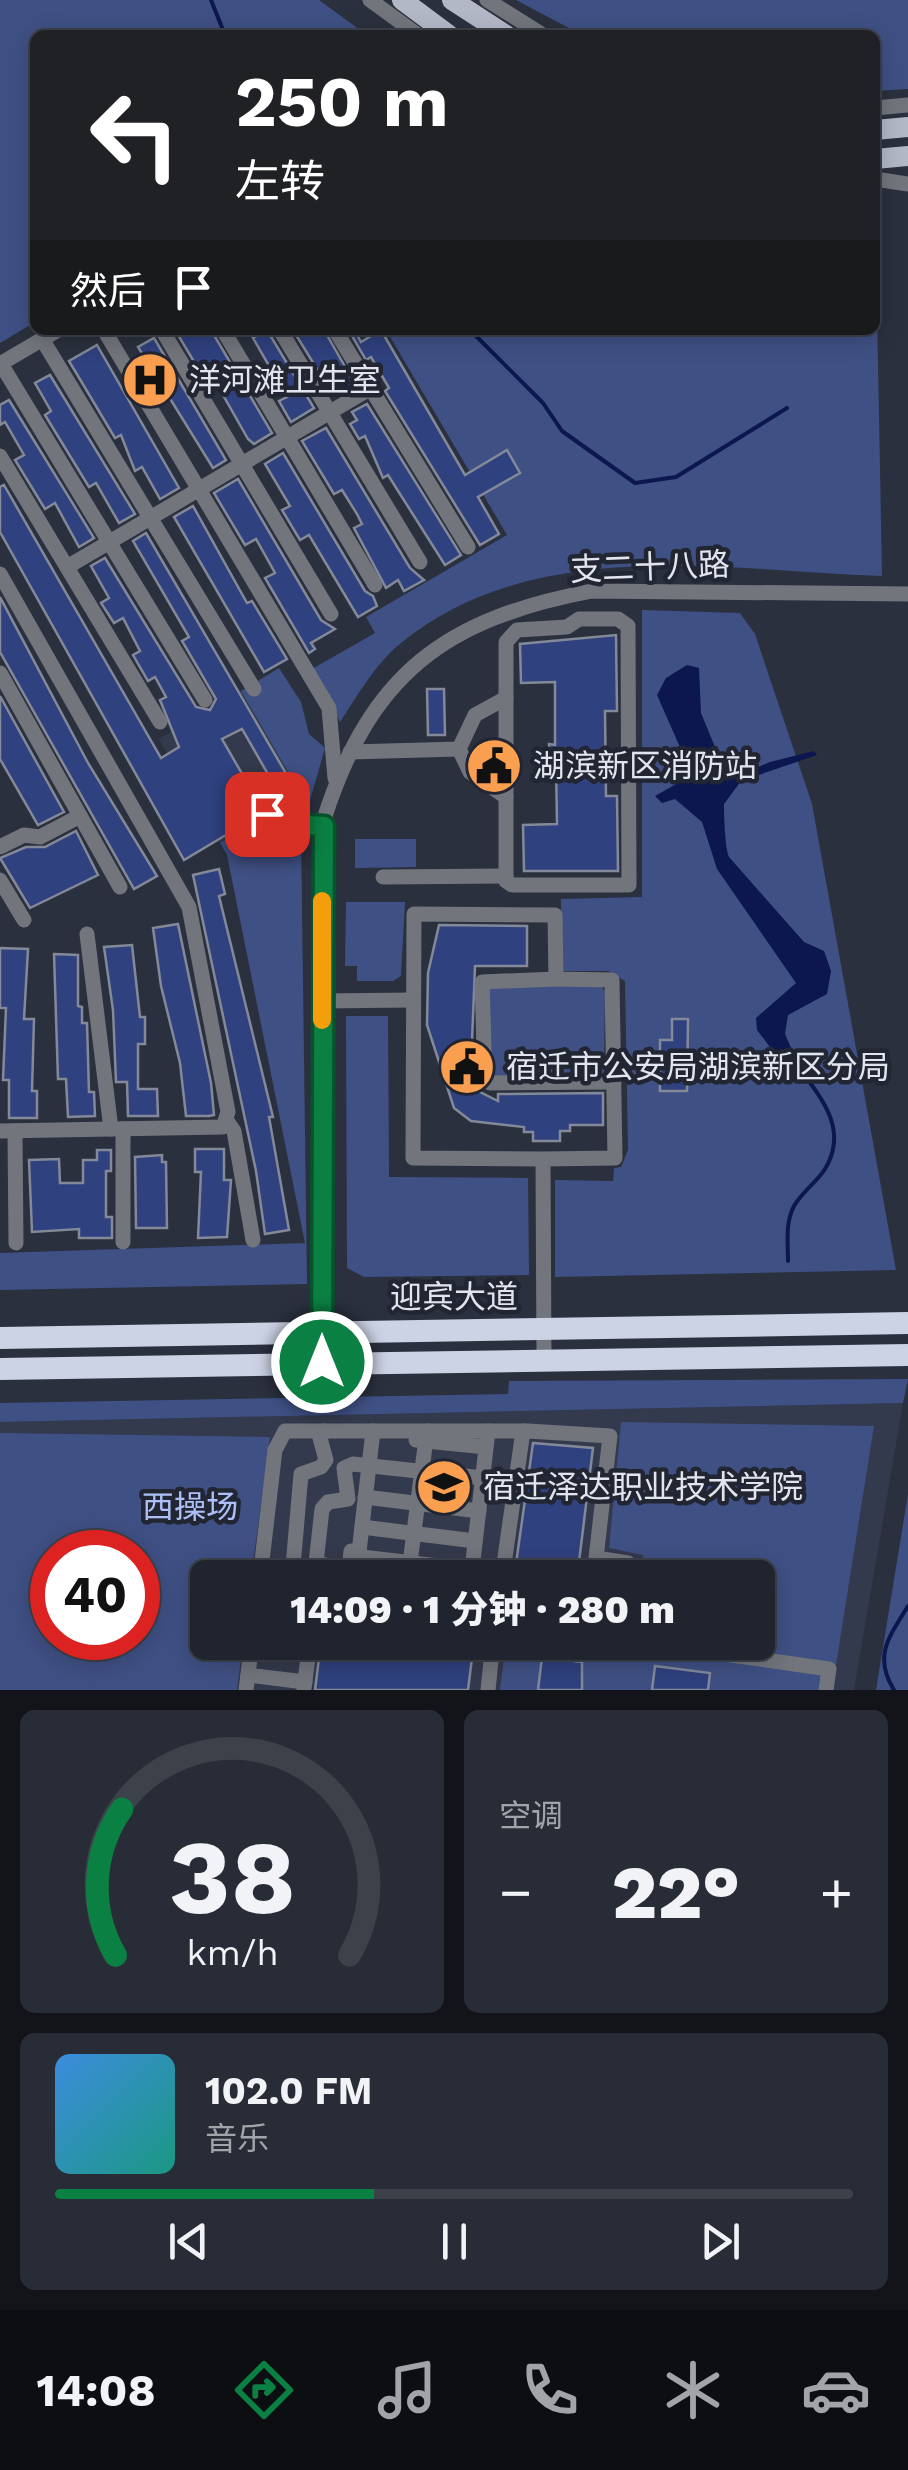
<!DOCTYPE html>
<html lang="zh">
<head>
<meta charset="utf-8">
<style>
  :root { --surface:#20242e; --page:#282c36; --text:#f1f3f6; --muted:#a2a4aa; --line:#3d414a; --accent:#0b8043 }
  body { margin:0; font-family:"Work Sans","Noto Sans SC",sans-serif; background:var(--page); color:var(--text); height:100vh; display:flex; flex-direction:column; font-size:38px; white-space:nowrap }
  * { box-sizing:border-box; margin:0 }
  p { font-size:32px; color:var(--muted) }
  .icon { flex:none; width:55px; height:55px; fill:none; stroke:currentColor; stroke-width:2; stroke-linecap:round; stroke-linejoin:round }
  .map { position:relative; height:1690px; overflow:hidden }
  .side { display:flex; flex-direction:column; gap:20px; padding:20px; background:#121419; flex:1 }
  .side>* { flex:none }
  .banner { position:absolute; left:30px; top:30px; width:850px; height:305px; border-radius:15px; box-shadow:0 5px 25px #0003,0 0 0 2px var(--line); background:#202124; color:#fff; overflow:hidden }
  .speed { position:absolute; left:30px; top:1530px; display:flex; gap:20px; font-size:50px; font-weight:700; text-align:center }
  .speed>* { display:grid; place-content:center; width:130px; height:130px; border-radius:50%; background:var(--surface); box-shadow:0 5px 25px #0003,0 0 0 2px var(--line); line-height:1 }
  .speed .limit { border:15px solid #d22; background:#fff; color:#111 }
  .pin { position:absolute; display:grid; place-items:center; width:85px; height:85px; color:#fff; margin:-42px; border-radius:20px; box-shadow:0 5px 15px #0006 }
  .me { position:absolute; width:110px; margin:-55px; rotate:0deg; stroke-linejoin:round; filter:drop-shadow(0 0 8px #0008) }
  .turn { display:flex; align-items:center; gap:35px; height:210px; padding:0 40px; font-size:45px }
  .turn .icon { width:130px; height:130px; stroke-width:2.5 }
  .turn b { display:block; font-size:70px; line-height:85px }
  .then { display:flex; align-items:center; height:95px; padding:0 40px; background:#0003; gap:20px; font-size:38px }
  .big { font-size:75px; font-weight:800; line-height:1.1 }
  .side .widget { flex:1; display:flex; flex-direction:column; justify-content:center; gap:15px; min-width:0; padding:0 35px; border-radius:15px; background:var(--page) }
  .side .dial { align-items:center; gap:0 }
  .dial svg { height:260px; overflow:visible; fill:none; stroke:var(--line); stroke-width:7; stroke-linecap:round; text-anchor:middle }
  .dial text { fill:var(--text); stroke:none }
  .song { display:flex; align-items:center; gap:30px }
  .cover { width:120px; height:120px; border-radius:15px; background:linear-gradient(135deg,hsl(210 70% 55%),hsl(170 70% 35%)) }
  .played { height:10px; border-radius:5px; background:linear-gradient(90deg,var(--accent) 40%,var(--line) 40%) }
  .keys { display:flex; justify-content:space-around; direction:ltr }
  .heat { display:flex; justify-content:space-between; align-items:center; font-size:55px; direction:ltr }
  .side .tiles { flex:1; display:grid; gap:20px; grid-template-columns:1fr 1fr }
  .widget:last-child { grid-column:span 2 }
  .trip { position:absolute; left:190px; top:1560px; width:585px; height:100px; border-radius:15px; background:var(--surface); box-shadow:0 5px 25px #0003,0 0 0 2px var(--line); font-weight:800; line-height:100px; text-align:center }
  .tabs { display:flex; height:160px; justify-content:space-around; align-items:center; background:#0d0e12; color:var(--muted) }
  .tabs .icon { width:70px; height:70px }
  .tabs .active { color:var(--accent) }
  .tabs b { font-size:45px; color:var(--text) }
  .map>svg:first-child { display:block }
</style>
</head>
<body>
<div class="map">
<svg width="908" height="1690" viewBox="0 0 908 1690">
  <rect width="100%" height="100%" fill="#2b303e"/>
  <g fill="#343a4d" fill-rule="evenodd">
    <polygon points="241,691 302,794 220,843 159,739"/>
    <path d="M903,1403L854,1690H0V1422ZM52,1552H138V1638H52ZM208,1578H758V1642H208Z"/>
  </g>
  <g fill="#3f5084" fill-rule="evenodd">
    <polygon points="0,0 319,0 367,35 35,35 35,322 0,343"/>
    <polygon points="516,0 908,0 908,89 875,91 875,35 582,35"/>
    <path d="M875,205L882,576C723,570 534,535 401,643C375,664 358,695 340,722L312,669L375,633L366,617L507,535L386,330H875Z"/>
    <polygon points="642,610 740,613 755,634 812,804 896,1270 555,1277 555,1180 613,1181 614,1168 621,1167 628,1150 625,981 608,971 561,971 561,899 642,897"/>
    <polygon points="279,668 301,702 309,734 325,748 305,818 284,816 281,807 301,794 241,691"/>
    <polygon points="262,817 273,828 301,831 307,1284 0,1290 0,1253 305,1243 227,855 220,843"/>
    <polygon points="416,839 416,867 355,868 355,839"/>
    <polygon points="346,902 405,902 401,976 393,981 357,981 357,966 345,966"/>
    <polygon points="487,985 600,985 605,991 604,1077 489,1078"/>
    <polygon points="346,1016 388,1016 389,1177 528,1178 529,1275 364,1277 347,1268"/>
    <polygon points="908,1379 903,1403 0,1422 0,1403 508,1394 509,1381"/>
    <polygon points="621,1422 874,1426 832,1690 500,1690 506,1643 758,1642 758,1578 640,1577 643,1555 609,1548"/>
    <path d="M0,1433L270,1437L251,1577L208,1578V1642L243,1643L237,1690H0ZM52,1552H138V1638H52Z"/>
    <polygon points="908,1494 908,1690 876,1690"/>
  </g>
  <path fill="#0c164f" d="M687,665L699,668L701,713L727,776L735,777L770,762L814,751L817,755L741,781L724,804C724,816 725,848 729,857L804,942L824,951L831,971L827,994L788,1015L785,1034L796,1059L786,1068L757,1030L756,1018L796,983L717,869L702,822L675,799L662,803L655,796L687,778L683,754L657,695L666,678Z"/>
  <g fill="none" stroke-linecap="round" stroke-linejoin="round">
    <g stroke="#0c164f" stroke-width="4">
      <polyline points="211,0 225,35"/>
      <polyline points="470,330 543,403 562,431 635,483 676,477 787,408"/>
      <path d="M788,1261C788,1243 785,1223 794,1206C802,1192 816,1183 825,1169C850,1128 819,1095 795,1063"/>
      <path d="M894,1690C873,1656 889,1637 908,1606"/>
    </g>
  </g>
  <g fill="#2f417e" stroke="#838999" stroke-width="2.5">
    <polygon points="186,330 211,330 272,433 254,444 248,439 215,381 208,385 178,335"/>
    <polygon points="267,330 314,408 291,422 279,401 287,397 253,338"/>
    <polygon points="293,330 324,330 355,384 339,394 325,372 320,374"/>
    <polygon points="381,330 465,475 507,450 520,473 478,497 499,534 480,545 385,391 389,388 371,357 366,360 351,334 355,331 361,342"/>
    <polygon points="154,338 226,460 213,468 138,347"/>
    <polygon points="97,345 179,488 160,499 142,467 135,471 121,435 115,438 69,361"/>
    <polygon points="50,375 135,514 119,523 96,483 89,487 45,415 51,411 35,383"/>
    <polygon points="9,400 94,538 79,547 55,503 45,509 15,460 24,455 5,422 0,425 0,405"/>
    <polygon points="367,404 461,555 445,565 388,475 383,478 365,436 359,439 350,424 357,420 352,412"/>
    <polygon points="326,428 410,568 424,580 404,591 398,580 386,588 354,528 362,524 357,514 342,490 334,494 302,441"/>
    <polygon points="283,453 365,591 373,596 377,606 358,617 309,535 300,540 282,510 290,506 265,464"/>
    <polygon points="238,479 321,620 335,629 311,643 315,649 309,653 265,578 275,573 256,539 245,545 214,493"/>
    <polygon points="4,485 161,758 179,747 160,700 166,697 155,677 148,681 133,655 140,651 123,618 114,623 101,603 109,598 91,566 105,558 196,707 210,710 216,699 182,641 189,637 133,541 146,533 298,794 284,802 242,729 222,739 260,805 256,817 184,860 0,532 0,487"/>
    <polygon points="193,506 247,603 252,601 287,659 264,672 174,517"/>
    <polygon points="0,597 88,763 157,876 134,889 0,652"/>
    <polygon points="616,635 617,711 605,711 606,796 617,796 618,871 524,871 523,825 557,824 556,765 549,765 549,744 555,745 555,682 521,683 520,644"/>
    <polygon points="427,689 444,689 445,735 428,735"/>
    <polygon points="0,696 64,812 38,825 0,759"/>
    <polygon points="76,831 98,875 30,908 0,858 26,847 45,847"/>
    <polygon points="219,869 225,894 219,896 273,1117 269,1117 289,1230 265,1234 256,1171 193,875"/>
    <polygon points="178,924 211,1083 214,1115 209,1116 186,1116 180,1063 161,986 153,928"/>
    <polygon points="439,925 527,926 527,966 475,966 471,1067 476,1090 498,1101 498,1094 603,1093 603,1125 570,1125 570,1131 560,1131 560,1141 533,1141 533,1132 524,1132 524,1127 471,1121 454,1108 427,1025 428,973"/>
    <polygon points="132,945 140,1017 145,1017 145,1044 138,1044 138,1089 157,1089 158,1116 128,1116 127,1082 116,1082 113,1010 104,947"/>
    <polygon points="0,948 28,949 24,1019 34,1019 32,1091 37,1091 37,1118 9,1118 9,1080 3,1080 6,1008 0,1008"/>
    <polygon points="54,954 78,955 78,1006 82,1007 82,1023 87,1023 89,1092 94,1092 95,1116 68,1117 66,1079 58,1079"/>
    <polygon points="672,1019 688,1019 687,1091 660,1091 660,1040 672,1040"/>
    <polygon points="195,1149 224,1149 224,1180 231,1180 227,1237 198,1238 201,1172 195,1172"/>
    <polygon points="97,1150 111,1150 111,1171 106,1171 106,1217 112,1217 112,1238 79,1238 79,1229 32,1232 29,1160 59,1159 60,1183 83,1183 83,1160 97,1160"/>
    <polygon points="162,1155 162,1162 166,1162 167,1228 136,1228 135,1157"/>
    <polygon points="533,1443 593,1448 577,1578 514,1578"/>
    <polygon points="321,1642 474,1642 468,1690 315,1690"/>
    <polygon points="542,1657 582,1662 582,1690 538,1690"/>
    <polygon points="655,1666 710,1673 708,1690 652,1690"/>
  </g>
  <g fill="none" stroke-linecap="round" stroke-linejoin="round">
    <g stroke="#72757c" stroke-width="15">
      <polyline points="370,0 418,35"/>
      <polyline points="487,0 543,35"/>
      <polyline points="875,108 908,105"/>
      <polyline points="875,179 908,184"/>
      <polyline points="104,330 329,708 335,778"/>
      <polyline points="162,330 331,614"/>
      <polyline points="223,330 375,585"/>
      <polyline points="280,330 420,562"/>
      <polyline points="335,330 468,547"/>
      <polyline points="42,339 254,689"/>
      <polyline points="0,364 58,330"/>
      <polyline points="1,364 205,700"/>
      <polyline points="0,456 160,722"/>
      <polyline points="67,567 371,388"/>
      <polyline points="0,574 189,907 228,1112 223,1127 0,1131"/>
      <polygon points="579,619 618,619 628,626 629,885 512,885 506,881 506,642 517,630 567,627"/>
      <polyline points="0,673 120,887"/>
      <polyline points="506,698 475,715 459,749 470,772 506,797"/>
      <polyline points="350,752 459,749"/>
      <polyline points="267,814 288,824 324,826"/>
      <polyline points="0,847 24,835 40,837 80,816"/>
      <polyline points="383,877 506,876"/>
      <polyline points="0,880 24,920"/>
      <polyline points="87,934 111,1129"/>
      <polyline points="556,979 482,982 485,1079 490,1083 614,1082"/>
      <polyline points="322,1001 412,1000"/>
      <polyline points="227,1121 234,1131 253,1240"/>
      <polyline points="123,1129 123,1242"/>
      <polyline points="15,1131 16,1243"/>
      <polyline points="543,1159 413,1158 414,914 555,915 556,979 612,980 615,1158 543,1159 544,1360"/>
      <path d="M322,1362L324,819C371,673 445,619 592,591L908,594"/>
      <polyline points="416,1440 486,1447"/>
      <polyline points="365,1497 479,1511"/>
      <polyline points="362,1527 475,1541"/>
      <polyline points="359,1552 362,1557 472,1570"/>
      <polyline points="410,1563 427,1431"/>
      <polyline points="359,1567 440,1578"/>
      <polyline points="349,1570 316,1563 322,1509 328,1502 348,1499 344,1468 353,1464 483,1478"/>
      <polyline points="260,1578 275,1450 285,1431 528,1431 610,1436 596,1558 628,1563 626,1578"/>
      <polyline points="292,1578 301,1474 321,1467 326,1460 320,1438 324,1431"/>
      <polyline points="348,1578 351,1551 359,1552 373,1431"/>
      <polyline points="471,1578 488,1431"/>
      <polyline points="502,1578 523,1431"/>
      <polyline points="639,1642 829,1669 826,1690"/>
      <polyline points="248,1675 305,1682"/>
      <polyline points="304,1688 310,1642"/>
      <polyline points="246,1690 252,1642"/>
      <polyline points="488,1690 493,1642"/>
    </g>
    <g stroke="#b3b8c7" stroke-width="20">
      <polyline points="402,0 449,35"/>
      <polyline points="452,0 506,35"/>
      <polyline points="875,130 908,127"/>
      <polyline points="875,159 908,156"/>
    </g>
    <g stroke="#ccd3e5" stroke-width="22">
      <polyline points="0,1338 908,1323"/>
      <polyline points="0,1369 908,1355"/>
    </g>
  </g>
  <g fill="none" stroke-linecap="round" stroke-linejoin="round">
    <g stroke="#07532c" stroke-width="25">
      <polyline id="route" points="267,814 288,824 324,826 322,1362"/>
    </g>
    <use href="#route" stroke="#0b8043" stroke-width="18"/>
    <polyline stroke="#f59e0b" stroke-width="18" points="322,901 322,1020"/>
  </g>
  <defs>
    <g id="hospital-disc" transform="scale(2.875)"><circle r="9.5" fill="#fa9f4f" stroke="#222633"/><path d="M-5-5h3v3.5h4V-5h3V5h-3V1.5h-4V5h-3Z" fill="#111"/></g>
    <g id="civic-disc" transform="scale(2.875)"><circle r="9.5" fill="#fa9f4f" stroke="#222633"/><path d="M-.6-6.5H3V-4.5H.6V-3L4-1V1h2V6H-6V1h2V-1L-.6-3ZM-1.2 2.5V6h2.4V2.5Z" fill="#111"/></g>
    <g id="university-disc" transform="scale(2.875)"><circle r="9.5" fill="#fa9f4f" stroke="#222633"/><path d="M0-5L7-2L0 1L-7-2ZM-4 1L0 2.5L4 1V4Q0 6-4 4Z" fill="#111"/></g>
  </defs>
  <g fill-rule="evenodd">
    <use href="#hospital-disc" x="150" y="380"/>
    <use href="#civic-disc" x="494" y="766"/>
    <use href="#civic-disc" x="467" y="1067"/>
    <use href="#university-disc" x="444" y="1487"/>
  </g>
  <g text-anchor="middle" stroke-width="9" stroke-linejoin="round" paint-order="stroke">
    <g font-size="32" fill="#e1e5ee" stroke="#222633" text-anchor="start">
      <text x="189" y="391">洋河滩卫生室</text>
      <text x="533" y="777">湖滨新区消防站</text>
      <text x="506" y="1078">宿迁市公安局湖滨新区分局</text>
      <text x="483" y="1498">宿迁泽达职业技术学院</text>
    </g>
    <g font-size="32" fill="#e1e5ee" stroke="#222633">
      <text transform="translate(650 567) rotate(-2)" y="11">支二十八路</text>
      <text x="454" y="1308">迎宾大道</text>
    </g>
    <g font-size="32" fill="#acc0f7" stroke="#222633">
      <text x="190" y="1518">西操场</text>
    </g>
  </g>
</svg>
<div class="speed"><div class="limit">40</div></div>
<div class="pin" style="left:267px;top:814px;background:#d93025"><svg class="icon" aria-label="arrive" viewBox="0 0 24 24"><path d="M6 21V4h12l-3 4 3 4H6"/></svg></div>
<svg class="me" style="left:322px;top:1362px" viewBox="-20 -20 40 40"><circle r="17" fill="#0b8043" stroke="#fff" stroke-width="3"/><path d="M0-11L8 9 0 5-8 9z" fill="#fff"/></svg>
<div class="trip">14:09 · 1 分钟 · 280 m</div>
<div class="banner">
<div class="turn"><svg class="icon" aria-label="left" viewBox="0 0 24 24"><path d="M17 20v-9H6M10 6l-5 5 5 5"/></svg><div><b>250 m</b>左转</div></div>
<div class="then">然后<svg class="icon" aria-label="arrive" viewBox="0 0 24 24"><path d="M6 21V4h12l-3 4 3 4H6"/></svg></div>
</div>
</div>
<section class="side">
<div class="tiles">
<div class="widget dial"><svg viewBox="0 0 100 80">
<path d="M14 69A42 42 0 1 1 86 69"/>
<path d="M14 69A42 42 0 0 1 16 24" stroke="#0b8043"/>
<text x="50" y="56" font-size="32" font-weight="700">38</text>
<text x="50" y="72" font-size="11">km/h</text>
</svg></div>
<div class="widget"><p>空调</p>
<div class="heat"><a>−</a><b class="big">22°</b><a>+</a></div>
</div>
<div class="widget">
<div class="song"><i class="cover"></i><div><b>102.0 FM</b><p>音乐</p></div></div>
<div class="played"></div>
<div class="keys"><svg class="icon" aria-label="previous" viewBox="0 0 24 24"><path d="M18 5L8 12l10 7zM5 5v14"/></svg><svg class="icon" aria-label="pause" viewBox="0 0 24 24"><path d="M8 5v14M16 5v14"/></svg><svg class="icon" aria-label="next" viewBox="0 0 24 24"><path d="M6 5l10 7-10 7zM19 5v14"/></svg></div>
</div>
</div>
</section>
<nav class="tabs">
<b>14:08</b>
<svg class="icon active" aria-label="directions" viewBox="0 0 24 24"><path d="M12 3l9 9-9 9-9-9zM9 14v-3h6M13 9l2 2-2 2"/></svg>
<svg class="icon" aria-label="music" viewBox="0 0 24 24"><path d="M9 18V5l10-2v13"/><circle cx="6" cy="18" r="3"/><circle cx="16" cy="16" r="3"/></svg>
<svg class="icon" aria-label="phone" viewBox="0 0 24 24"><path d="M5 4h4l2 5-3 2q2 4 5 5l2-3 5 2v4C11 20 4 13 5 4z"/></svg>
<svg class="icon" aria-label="climate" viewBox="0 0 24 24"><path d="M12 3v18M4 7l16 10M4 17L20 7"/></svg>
<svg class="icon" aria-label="car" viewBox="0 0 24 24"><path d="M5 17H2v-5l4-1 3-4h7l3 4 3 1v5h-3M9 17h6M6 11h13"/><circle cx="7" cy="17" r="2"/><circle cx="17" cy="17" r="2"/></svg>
</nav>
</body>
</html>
